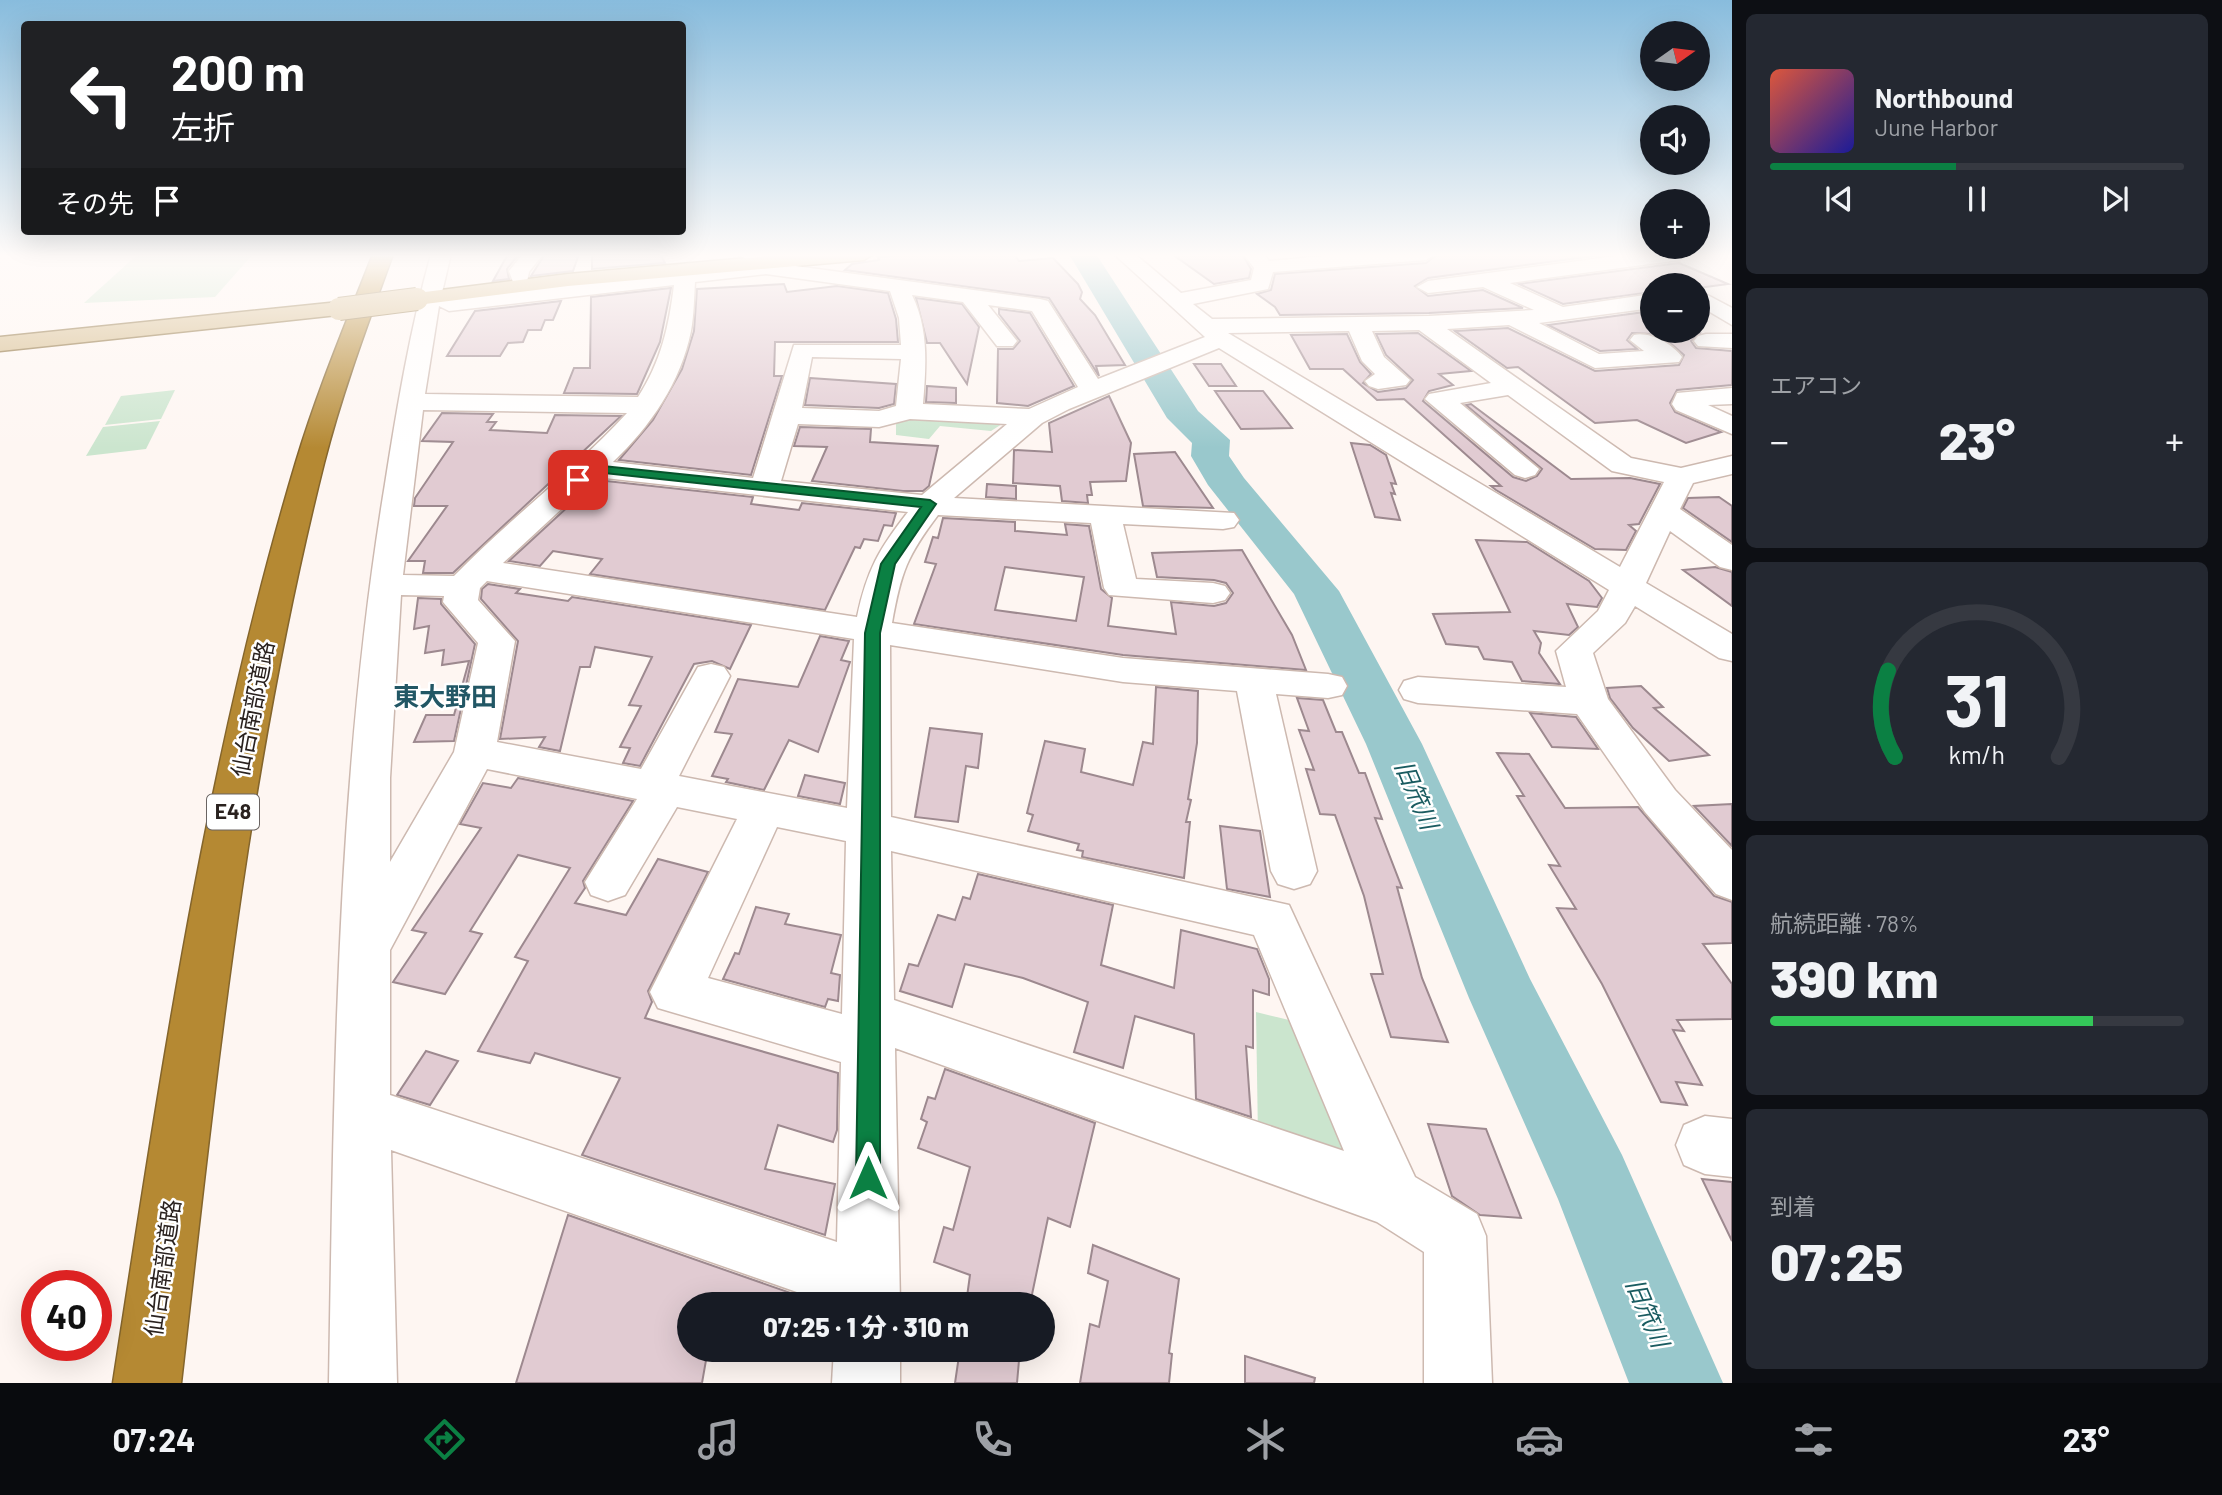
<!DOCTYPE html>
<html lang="ja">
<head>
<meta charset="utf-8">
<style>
  :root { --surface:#171b24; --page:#242831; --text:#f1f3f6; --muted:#9ea1a6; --line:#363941; --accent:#0b8043 }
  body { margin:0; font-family:Barlow,"Noto Sans JP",sans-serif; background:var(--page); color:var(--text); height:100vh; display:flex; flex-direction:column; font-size:26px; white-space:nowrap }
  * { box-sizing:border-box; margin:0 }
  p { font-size:23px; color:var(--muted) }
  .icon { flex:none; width:38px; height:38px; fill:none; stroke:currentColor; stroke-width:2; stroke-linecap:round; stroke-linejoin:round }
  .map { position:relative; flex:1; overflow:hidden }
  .panel { display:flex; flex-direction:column; gap:14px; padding:14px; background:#0d0f14; width:490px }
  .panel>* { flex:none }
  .hud { position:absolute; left:21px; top:21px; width:665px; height:214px; border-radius:7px; box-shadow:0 7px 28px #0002; background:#202124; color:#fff; overflow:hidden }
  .needle { width:46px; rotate:76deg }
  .tools { position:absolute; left:1640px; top:21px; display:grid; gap:14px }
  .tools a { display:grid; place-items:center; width:70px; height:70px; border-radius:50%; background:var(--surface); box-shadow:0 7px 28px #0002; font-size:35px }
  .speed { position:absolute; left:21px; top:1270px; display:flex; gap:14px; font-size:35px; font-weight:700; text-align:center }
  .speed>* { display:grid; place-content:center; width:91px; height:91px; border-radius:50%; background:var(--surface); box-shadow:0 7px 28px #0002; line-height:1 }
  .speed .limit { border:10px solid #d22; background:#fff; color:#111 }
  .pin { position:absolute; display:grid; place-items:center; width:60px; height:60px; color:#fff; margin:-30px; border-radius:14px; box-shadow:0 4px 10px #0006 }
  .me { position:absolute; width:77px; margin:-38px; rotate:0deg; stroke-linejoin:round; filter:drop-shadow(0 0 5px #0008) }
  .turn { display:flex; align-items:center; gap:24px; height:147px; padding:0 35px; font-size:32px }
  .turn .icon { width:91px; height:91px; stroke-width:2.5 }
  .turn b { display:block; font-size:49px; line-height:60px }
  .then { display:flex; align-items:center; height:66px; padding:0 35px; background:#0003; gap:14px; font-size:26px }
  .big { font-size:52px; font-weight:800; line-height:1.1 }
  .panel .card { flex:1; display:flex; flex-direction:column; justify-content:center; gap:10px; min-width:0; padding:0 24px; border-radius:10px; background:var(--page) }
  .panel .dial { align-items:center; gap:0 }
  .dial svg { height:182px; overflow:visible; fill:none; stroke:var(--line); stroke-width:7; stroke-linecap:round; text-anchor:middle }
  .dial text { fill:var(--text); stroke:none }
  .song { display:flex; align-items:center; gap:21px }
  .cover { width:84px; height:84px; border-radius:10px; background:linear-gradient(135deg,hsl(10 70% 55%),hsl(240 70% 35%)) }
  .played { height:7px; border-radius:4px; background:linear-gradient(90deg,var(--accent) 45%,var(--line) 45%) }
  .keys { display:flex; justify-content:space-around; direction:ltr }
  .heat { display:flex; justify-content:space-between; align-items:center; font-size:38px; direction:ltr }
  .charge { height:10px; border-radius:5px; background:linear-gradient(90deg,#34c759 78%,var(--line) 0) }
  .trip { position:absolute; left:677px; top:1292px; width:378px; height:70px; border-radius:35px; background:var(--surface); box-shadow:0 7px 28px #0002; font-weight:800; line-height:70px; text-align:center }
  .tab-bar { display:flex; height:112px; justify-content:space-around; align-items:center; background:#090b0e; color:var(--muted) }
  .tab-bar .icon { width:49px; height:49px }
  .tab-bar .on { color:var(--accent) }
  .tab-bar b { font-size:32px; color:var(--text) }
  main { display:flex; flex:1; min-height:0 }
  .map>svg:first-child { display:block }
</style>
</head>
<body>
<main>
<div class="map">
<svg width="1732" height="1383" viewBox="0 0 1732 1383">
  <rect width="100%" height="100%" fill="#fef6f2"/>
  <g fill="#cbe5ce">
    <polygon points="138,254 253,254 215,297 84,303"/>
    <polygon points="175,390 161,419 105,425 121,396"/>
    <polygon points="924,416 993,419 1002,424 991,431 940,426 929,439 896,435 896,423"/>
    <polygon points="160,421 146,449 86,456 103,427"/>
    <polygon points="1256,1012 1289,1020 1356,1157 1258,1137"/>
  </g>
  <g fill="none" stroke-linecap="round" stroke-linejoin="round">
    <polygon fill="#99c8cc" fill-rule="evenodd" points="1069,254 1096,254 1198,411 1230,440 1229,456 1244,478 1339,591 1422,744 1530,979 1622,1155 1723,1383 1629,1383 1558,1199 1469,998 1366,744 1294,594 1208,485 1191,456 1192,443 1167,418"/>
  </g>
  <g fill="#e1cbd2" stroke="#9d898f" stroke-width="2" fill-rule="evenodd">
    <polygon points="508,254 519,254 507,269 509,279 493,281"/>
    <polygon points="545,254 579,254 573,271 531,276"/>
    <polygon points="592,254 660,254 665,263 592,269"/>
    <polygon points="915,254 1014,254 1019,261 1053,258 1078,284 1082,292 1080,299 1095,315 1125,365 1096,366 1099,376 1049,298 845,270 852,264 879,260 878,257"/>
    <polygon points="1172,254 1242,254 1251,269 1249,278 1214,284"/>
    <polygon points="1438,254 1608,254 1428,278 1415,286 1428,296 1483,290 1523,308 1429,313 1280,315 1275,307 1257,294 1271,290 1275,274 1426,263"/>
    <polygon points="1679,263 1728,284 1698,288 1652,285 1652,292 1563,304 1519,284"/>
    <polygon points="784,284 787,292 837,286 888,293 896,319 898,342 775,342 774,376 782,376 751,475 619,460 653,420 682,369 694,331 697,289"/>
    <polygon points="671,288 660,342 637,394 564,393 574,368 590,368 591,297"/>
    <polygon points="916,298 962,304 979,327 967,384 940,343 927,343"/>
    <polygon points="561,301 553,320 545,320 541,330 528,330 523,342 508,343 500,356 447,356 475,311"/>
    <polygon points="999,309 1030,313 1074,386 1028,406 997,403 998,349 1013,349 1020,341 999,314"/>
    <polygon points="1652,311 1652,331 1695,331 1700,333 1691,341 1696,348 1732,351 1732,385 1677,390 1670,403 1675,412 1721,432 1686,443 1637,420 1595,423 1518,367 1507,368 1455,331 1508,328 1595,371 1679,365 1684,355 1668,341 1654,334 1632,333 1627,340 1637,349 1600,351 1548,325"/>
    <polygon points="1418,333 1471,371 1439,374 1453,385 1429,391 1423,401 1513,477 1526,481 1537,476 1542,469 1466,405 1471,404 1571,479 1630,478 1660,484 1639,524 1629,525 1636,531 1626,550 1595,549 1496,490 1491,486 1501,486 1404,399 1377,400 1343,369 1310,369 1291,335 1347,334 1360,362 1371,374 1363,383 1378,392 1406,388 1413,380 1386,355 1376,334"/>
    <polygon points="1194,364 1221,364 1236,386 1209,386"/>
    <polygon points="810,378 896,384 894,404 879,408 805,405"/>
    <polygon points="927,386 956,388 956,403 926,402"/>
    <polygon points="1215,391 1263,391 1292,428 1241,429"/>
    <polygon points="1109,396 1131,443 1126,481 1090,482 1092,495 1087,495 1088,503 1062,501 1060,486 1013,483 1014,450 1052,452 1049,423"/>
    <polygon points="442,413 493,414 487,422 496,422 490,430 547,433 555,415 621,416 453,573 423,573 425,561 408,561 447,506 414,506 415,498 453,442 422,441"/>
    <polygon points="800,427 871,429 870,442 938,446 929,486 923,491 903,491 812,481 827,447 794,446"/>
    <polygon points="1351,443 1370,445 1386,455 1396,484 1391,483 1395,494 1391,493 1400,520 1375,517"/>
    <polygon points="1175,452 1213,508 1143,506 1134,454"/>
    <polygon points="597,480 753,497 751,504 799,510 802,503 896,513 892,526 884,525 878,541 864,539 860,548 855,547 825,610 590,574 602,559 553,551 540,566 509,561"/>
    <polygon points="987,484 1016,486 1016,499 986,497"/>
    <polygon points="1719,497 1732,506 1732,542 1683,508 1688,498"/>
    <path d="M943,518L1015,522V531L1067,535L1065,524L1089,526L1101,589L1112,598L1108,626L1176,634L1171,602L1214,606L1226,603L1233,593L1226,583L1214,580L1157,577L1152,553L1242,550L1292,635L1306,670L1123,655L914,624L936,564L925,562L933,537L938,538ZM1005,567L1084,577L1076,621L995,610Z"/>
    <polygon points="1476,540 1527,542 1589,581 1602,598 1597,607 1567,604 1578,627 1569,635 1534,631 1541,643 1539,653 1560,684 1522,681 1512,662 1484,659 1478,647 1446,644 1433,614 1510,612"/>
    <polygon points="1715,567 1732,572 1732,606 1683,570"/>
    <polygon points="488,584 520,589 516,593 568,601 572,597 751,625 730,669 712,661 694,664 640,766 623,763 630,748 620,747 641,706 629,705 652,657 595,647 590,667 580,667 560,751 539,747 545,737 500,739 518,641 481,599 482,589"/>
    <polygon points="418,598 441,599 441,604 475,644 454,741 414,742 426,715 454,715 469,661 442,665 444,650 425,653 429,626 414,629"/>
    <polygon points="820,636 849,641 841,660 850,662 818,752 789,740 764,790 726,782 728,779 712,776 732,734 715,732 738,679 798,687"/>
    <polygon points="1641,686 1663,707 1654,708 1709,755 1669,761 1633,728 1610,698 1607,688"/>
    <polygon points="1156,687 1198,691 1197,743 1188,799 1191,800 1186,822 1190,822 1184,878 1082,857 1083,851 1077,850 1079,844 1028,831 1033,815 1027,813 1045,741 1085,749 1081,772 1133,785 1143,742 1153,744"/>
    <polygon points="1297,698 1323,700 1336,732 1342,732 1359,773 1365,773 1382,819 1375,818 1402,888 1397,887 1422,978 1448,1042 1391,1037 1371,974 1383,974 1364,896 1335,815 1320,814 1306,769 1314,770 1299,730 1309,731"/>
    <polygon points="1530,713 1576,717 1598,749 1552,747"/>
    <polygon points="930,728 982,734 978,768 966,766 958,822 915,817"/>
    <polygon points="1497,753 1529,754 1565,808 1638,807 1714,896 1732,902 1732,943 1703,944 1732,984 1732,1019 1677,1020 1684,1031 1673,1030 1702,1085 1676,1082 1687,1105 1661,1102 1602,984 1557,908 1576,909 1549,865 1560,866 1517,796 1524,796"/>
    <polygon points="805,775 845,783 840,804 798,796"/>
    <polygon points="518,778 633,801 583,881 585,888 575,903 626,915 658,859 708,872 648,991 652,1002 645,1018 838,1073 837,1130 833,1142 778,1125 765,1169 835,1184 825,1235 582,1155 620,1078 535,1053 530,1063 478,1051 528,961 515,957 570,868 518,855 470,931 482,934 445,994 393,982 426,933 412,930 481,828 460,824 483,783 511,788"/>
    <polygon points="1732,804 1732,846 1694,806"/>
    <polygon points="1220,826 1260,831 1270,897 1227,889"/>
    <polygon points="978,874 1113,905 1101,965 1174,988 1181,930 1257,949 1269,979 1269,995 1253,990 1253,1048 1246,1046 1251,1117 1196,1099 1194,1034 1135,1016 1123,1068 1074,1052 1088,1002 1023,978 965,964 952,1007 900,991 909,964 918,966 938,915 955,920 963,897 970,899"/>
    <polygon points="756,907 789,914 785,924 841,935 831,973 840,975 838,1001 828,999 825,1007 723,979 735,953 739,954"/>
    <polygon points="426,1051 458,1061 430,1105 397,1095"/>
    <polygon points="945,1069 1095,1123 1070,1227 1048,1218 1030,1304 966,1304 970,1275 934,1262 944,1227 953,1230 970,1167 918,1148 927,1122 921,1119 928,1097 935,1099"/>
    <polygon points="1428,1124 1486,1129 1521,1218 1480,1215 1452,1196"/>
    <polygon points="1702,1179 1732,1182 1732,1241"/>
    <polygon points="568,1215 822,1304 690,1304 690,1349 708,1349 702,1383 516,1383"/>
    <polygon points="1093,1245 1179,1279 1169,1353 1172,1354 1169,1383 1080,1383 1090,1324 1099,1327 1108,1281 1088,1273"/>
    <polygon points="960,1349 1020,1349 1017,1383 955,1383"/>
    <polygon points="1245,1356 1315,1378 1314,1383 1245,1383"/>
  </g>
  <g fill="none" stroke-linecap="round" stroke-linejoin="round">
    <g stroke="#cdb9b0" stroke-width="3">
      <g id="minor">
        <path d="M431,254H451L440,301L449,297L753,263L737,254H767L773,263L1040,299L1048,301L1098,379L1205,337L1114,254H1135L1181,293L1251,280L1254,268L1244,254H1264L1269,261L1346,254H1435L1426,260L1273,272L1268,289L1193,304L1212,319L1429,316L1534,310L1483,287L1428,293L1417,287L1428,281L1631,254H1688L1679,260L1510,283L1563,307L1652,294V308L1539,323L1599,354L1644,351L1630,340L1634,335C1649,331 1673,344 1682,357L1679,362L1595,368L1509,325L1447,329L1631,458L1681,468L1732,456V474L1693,483L1680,509L1732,545V570L1720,567L1670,531L1646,583L1732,634V661L1719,658L1635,606L1625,623L1593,653L1608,699L1675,790L1732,850V900L1716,894L1645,812L1577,714L1418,703L1404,699L1399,690L1404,681L1418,677L1566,687L1556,651L1598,611L1609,590L1219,348L1069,409L1042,423L954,498L1234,513L1239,520L1234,527L1223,529L1123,524L1136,579L1213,583L1225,586L1230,593L1225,600L1213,603L1109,595L1104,588L1091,523L938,515C907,556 901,572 892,623L1123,658L1328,674L1342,677L1347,686L1342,695L1328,698L1276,694L1317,871L1310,884L1294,889L1278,884L1271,871L1237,691L1123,682L890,645L891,817L1289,905L1415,1177L1477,1214L1486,1236L1492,1383H1424V1252L1377,1222L895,1048L900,1304H831L391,1150L397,1383H329C334,1082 336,781 385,484C397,407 410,330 431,254ZM766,274L890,291L899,318L901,345H794L753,478L613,462C650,427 681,382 691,331C694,315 694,298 695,282ZM674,285C669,326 661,362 638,397L425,394L439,306L449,311ZM912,295L963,302L997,346H1013L1017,341L988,305L1032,311L1078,387L1029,409L923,404C926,367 929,329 912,295ZM1419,330L1491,383L1429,394L1425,399L1515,475L1525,478L1535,475L1539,469L1460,403L1508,395L1612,471L1664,482L1620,567L1228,333L1349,331L1362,361L1375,374L1365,381L1369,386L1378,389L1406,385L1410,380L1384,357L1372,331ZM812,357L901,359L896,406L879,411L802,408ZM423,410L627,413C574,471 509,519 454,576L403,575ZM910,419L1007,424L922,495L781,481L798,424L879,427ZM596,477L908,512C879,549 867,570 857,617L503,563ZM487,581L854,639L847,808L679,776L730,676L724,667L711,664L698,667L641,769L497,742L515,641L478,600L480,588ZM401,595L444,596L443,602L478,643L454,752L390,862V778ZM487,769L637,799L585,882L591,895L608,901L625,895L677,807L737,819L650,992L658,1008L841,1062L837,1242L390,1095V950ZM777,827L846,841L842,1014L708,978ZM891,851L1254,935L1344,1151L894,1000Z"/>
        <polygon points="523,254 543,254 529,272 527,282 513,282 509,271"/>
        <polygon points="1698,290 1732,308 1732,325 1698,305"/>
        <polygon points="1706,334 1732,334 1732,348 1698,346 1694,341 1698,336"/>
        <polygon points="1732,388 1732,404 1708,405 1732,416 1732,434 1676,410 1672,404 1677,393"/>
        <polygon points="1705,1116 1732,1119 1732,1177 1705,1174 1684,1165 1676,1145 1684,1125"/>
        <polygon points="834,1349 900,1349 900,1383 832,1383"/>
      </g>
    </g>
    <g stroke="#84652c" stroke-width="3">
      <g id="major">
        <polygon points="791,254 873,254 864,260 568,286 417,305 406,299 417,293 568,274"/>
        <polygon points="339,302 350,309 347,314 0,351 0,337"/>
      </g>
    </g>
    <g stroke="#84652c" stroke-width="3">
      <path id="highway" d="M373,254H393C368,323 342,392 324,463C248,765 216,1075 181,1383H113C161,1074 206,762 296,462C317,392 346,323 373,254Z"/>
    </g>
    <use href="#minor" fill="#fff" fill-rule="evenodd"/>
    <use href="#major" fill="#d3b885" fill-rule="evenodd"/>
    <use href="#highway" fill="#b58933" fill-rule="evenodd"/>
    <g stroke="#84652c" stroke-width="24" stroke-linecap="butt">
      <polyline id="major-bridge" points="339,309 417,299"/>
    </g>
    <use href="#major-bridge" stroke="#d3b885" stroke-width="22"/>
  </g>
  <linearGradient id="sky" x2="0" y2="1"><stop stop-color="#88bcdd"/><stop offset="0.57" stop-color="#fffbf9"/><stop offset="1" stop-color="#fffbf9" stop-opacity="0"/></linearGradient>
  <rect width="1732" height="448" fill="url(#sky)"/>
  <polygon fill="#0b8043" stroke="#07532c" stroke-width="2" points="593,465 930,500 936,504 895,564 880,633 880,1178 877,1187 868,1190 859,1187 856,1178 865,633 881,564 921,507 595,472 582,482 573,482 573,477"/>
  <g text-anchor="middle" stroke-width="5" stroke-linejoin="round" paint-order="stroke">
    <rect fill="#fff" stroke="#6a6462" stroke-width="2" x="207" y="794.5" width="52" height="35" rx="5"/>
    <g font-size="21" font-weight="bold" fill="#2a221f">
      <text x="233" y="819">E48</text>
    </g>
    <g font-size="23" fill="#2a221f" stroke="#fff">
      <text transform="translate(253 709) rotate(-79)" y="8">仙台南部道路</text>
      <text transform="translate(163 1268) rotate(-82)" y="8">仙台南部道路</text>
    </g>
    <g font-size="24" font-style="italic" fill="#195b60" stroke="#fff">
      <text transform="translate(1416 795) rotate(67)" y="8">旧笊川</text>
      <text transform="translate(1647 1313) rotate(67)" y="8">旧笊川</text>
    </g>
    <g font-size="26" font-weight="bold" fill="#225765" stroke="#fff">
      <text x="445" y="706">東大野田</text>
    </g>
  </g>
</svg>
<div class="tools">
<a><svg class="needle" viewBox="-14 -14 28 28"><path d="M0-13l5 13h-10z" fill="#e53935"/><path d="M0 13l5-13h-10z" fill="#9ea1a6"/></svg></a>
<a><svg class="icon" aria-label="sound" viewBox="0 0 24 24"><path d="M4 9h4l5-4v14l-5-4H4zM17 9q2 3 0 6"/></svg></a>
<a>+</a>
<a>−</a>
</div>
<div class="speed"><div class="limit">40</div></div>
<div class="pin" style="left:578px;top:480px;background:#d93025"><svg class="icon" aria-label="arrive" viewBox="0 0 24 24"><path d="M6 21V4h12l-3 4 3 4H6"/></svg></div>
<svg class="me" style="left:868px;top:1178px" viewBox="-20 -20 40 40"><path d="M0-17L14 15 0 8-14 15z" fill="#0b8043" stroke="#fff" stroke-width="4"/></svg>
<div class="trip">07:25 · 1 分 · 310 m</div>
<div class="hud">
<div class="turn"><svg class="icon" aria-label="left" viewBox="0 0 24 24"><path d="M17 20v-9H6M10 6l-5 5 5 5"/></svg><div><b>200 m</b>左折</div></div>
<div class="then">その先<svg class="icon" aria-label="arrive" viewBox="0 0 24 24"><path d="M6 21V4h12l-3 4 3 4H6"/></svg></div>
</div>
</div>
<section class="panel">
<div class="card">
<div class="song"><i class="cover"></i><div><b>Northbound</b><p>June Harbor</p></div></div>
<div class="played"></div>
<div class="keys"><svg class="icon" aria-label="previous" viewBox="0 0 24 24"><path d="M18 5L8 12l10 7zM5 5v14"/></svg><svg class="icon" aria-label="pause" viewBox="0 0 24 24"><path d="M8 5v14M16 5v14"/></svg><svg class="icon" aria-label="next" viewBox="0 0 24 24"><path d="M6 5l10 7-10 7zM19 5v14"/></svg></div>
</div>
<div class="card"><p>エアコン</p>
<div class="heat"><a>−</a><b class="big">23°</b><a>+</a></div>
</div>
<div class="card dial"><svg viewBox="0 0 100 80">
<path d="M14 69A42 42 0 1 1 86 69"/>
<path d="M14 69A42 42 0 0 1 11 31" stroke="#0b8043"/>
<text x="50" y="56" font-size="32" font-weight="700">31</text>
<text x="50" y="72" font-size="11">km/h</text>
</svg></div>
<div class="card"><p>航続距離 · 78%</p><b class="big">390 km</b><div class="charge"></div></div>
<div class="card"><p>到着</p><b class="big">07:25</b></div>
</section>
</main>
<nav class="tab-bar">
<b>07:24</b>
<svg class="icon on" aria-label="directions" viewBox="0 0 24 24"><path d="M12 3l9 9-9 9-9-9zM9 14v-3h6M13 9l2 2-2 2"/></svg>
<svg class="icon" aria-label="music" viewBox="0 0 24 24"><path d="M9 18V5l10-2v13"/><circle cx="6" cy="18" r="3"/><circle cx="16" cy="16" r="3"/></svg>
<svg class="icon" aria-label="phone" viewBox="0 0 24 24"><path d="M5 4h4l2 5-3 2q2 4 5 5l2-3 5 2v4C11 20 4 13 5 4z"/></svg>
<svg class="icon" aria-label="climate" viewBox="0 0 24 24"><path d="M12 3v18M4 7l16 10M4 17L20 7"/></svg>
<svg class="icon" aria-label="car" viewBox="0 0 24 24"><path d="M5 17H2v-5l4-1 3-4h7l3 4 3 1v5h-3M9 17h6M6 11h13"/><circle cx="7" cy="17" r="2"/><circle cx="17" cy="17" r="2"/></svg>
<svg class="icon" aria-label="filters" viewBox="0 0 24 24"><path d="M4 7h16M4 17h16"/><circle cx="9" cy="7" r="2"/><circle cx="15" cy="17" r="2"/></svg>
<b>23°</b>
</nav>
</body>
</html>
